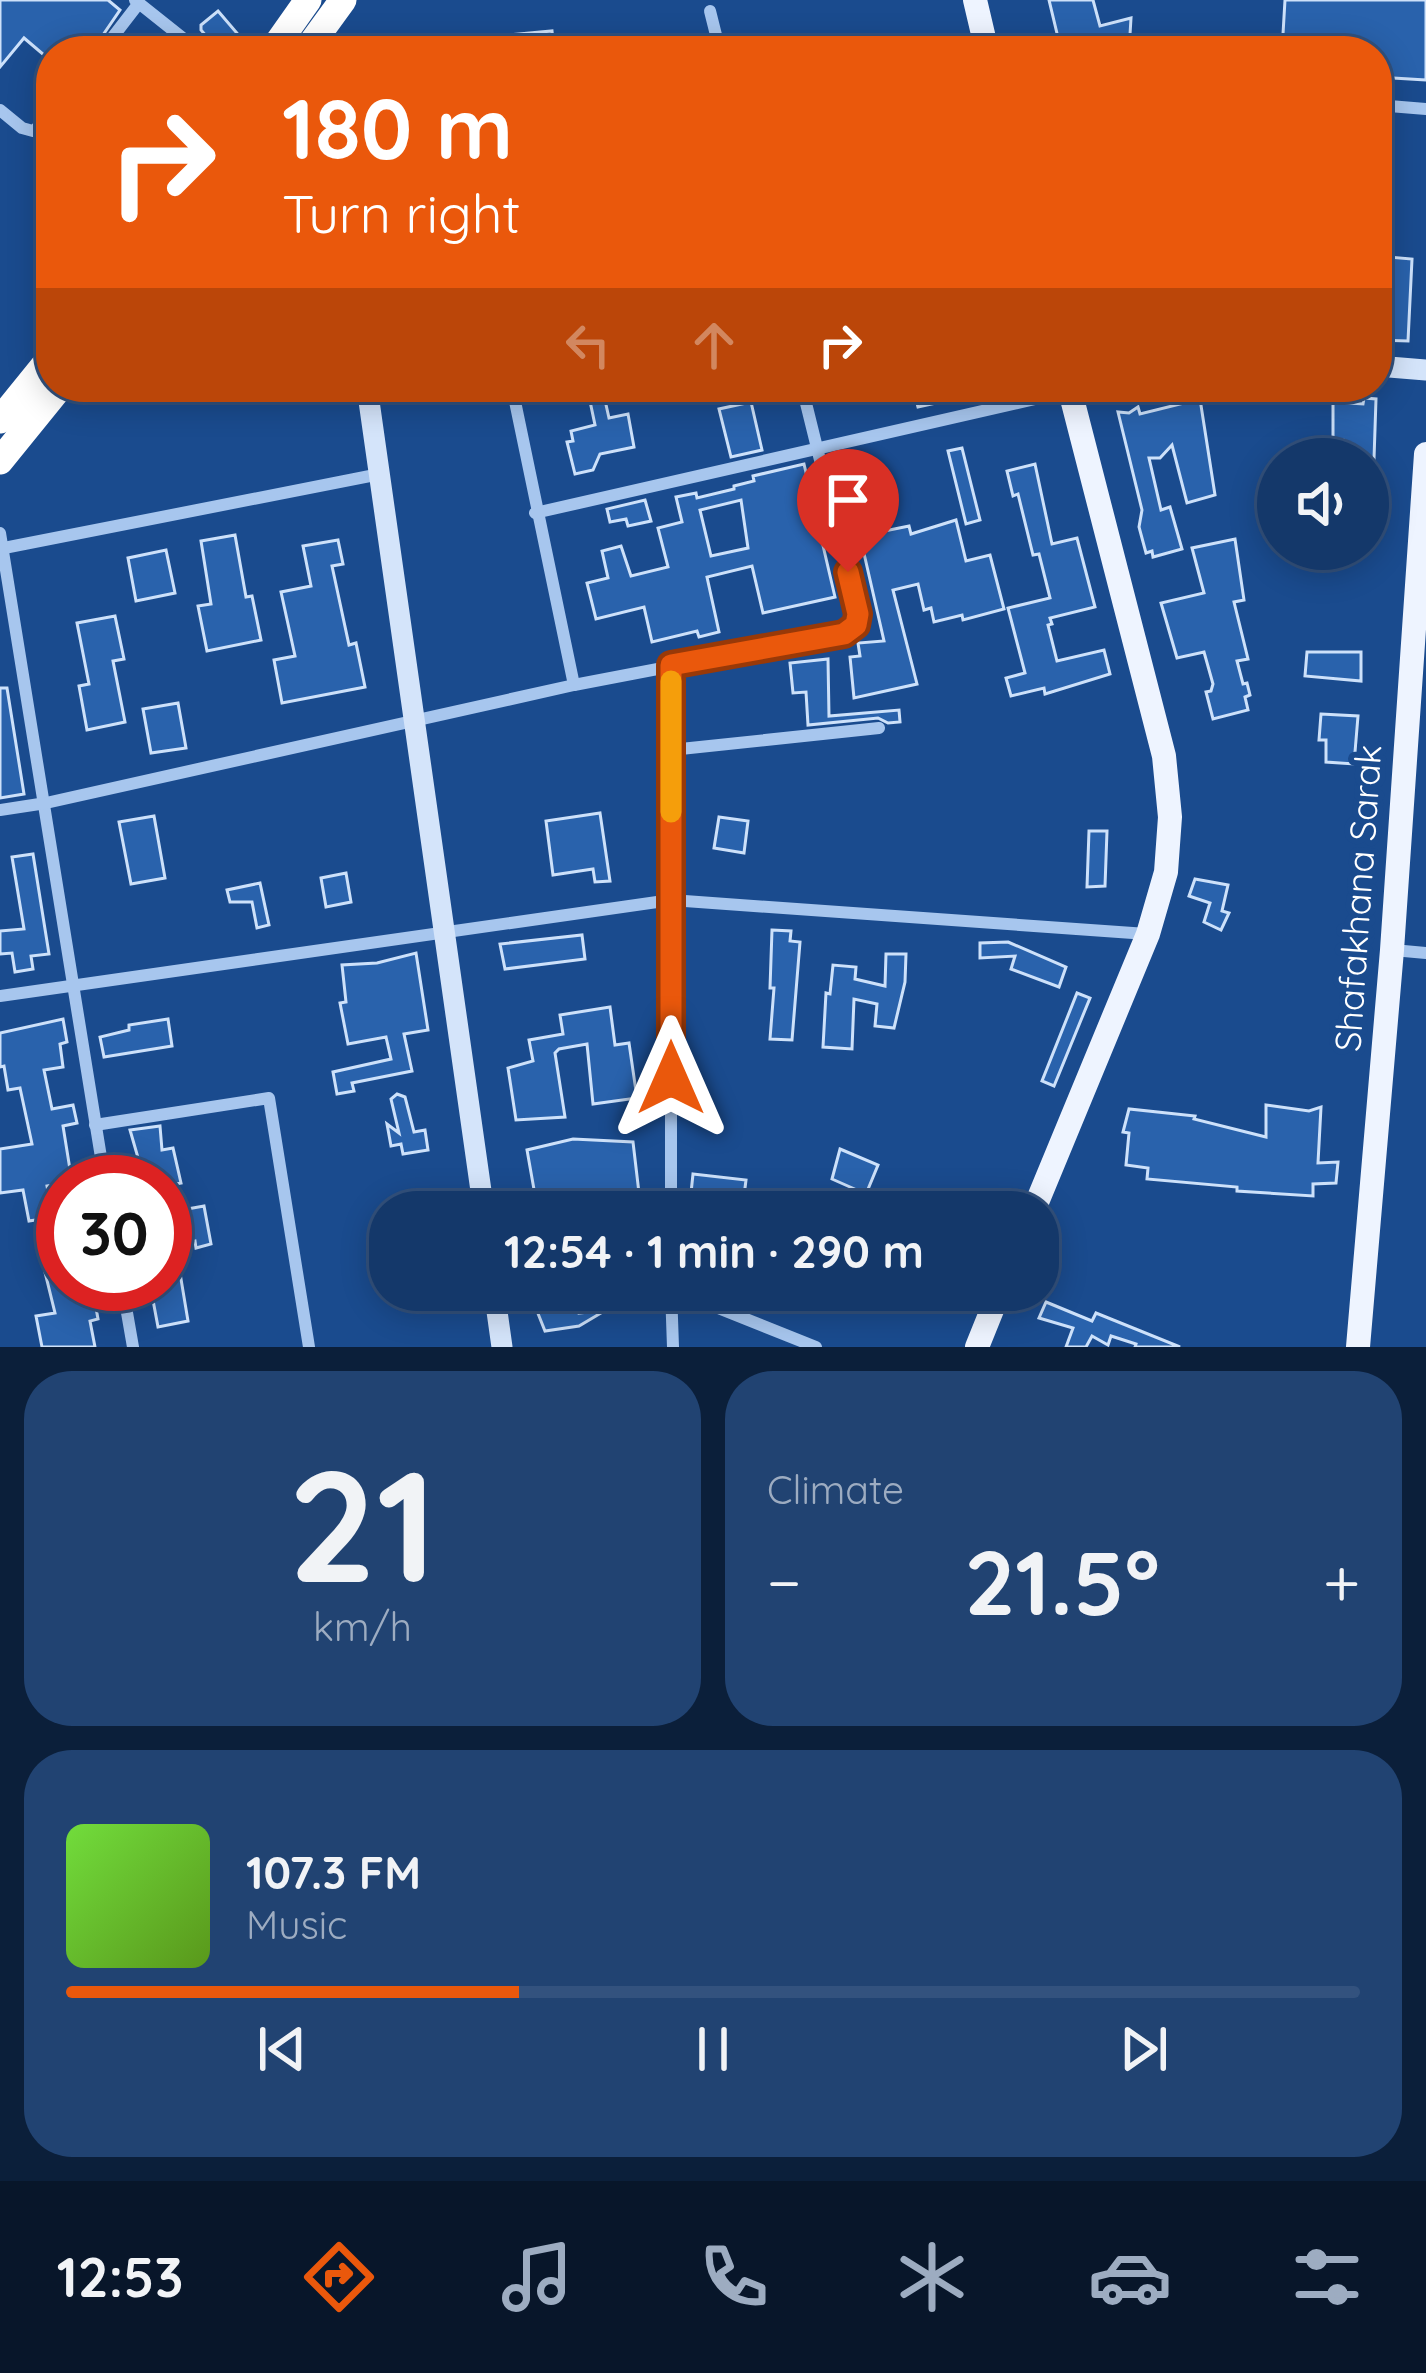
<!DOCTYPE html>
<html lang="en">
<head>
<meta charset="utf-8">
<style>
  :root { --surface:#14386a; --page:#214372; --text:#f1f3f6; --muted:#9dacc1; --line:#33527e; --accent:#ea580c }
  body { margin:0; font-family:Quicksand,sans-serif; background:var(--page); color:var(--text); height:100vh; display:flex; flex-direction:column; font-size:45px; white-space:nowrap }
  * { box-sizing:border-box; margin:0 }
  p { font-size:39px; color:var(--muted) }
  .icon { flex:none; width:66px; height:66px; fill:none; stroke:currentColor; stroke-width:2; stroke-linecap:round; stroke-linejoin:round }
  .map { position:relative; height:1347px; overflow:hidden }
  .sheet { display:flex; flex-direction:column; gap:24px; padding:24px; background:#0b1f3a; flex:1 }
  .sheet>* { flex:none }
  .guide { position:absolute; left:36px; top:36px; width:1356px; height:366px; border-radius:48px; box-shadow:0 6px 30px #0003,0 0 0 3px var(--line); background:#ea580c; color:#fff; overflow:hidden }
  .tools { position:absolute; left:1257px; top:438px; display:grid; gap:24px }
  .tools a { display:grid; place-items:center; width:132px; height:132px; border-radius:50%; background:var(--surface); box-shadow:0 6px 30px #0003,0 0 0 3px var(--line); font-size:60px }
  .speed { position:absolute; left:36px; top:1155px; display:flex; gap:24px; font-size:60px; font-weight:700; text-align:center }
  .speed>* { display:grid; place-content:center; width:156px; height:156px; border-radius:50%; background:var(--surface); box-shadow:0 6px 30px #0003,0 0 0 3px var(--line); line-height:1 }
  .speed .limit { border:18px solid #d22; background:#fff; color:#111 }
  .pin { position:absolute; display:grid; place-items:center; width:102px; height:102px; color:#fff; margin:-123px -51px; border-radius:50% 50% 50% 0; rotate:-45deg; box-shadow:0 0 12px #0007 }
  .pin .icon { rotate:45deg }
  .me { position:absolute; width:132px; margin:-66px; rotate:0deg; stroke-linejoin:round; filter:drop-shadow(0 0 9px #0008) }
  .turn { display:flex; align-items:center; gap:42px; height:252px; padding:0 48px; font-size:54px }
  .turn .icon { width:156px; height:156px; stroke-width:2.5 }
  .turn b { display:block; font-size:84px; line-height:102px }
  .lanes { display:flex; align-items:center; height:114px; padding:0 48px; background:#0003; justify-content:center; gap:60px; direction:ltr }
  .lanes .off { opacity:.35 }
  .big { font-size:90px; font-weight:800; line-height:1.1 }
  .sheet .tile { flex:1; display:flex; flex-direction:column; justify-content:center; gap:18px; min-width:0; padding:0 42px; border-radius:48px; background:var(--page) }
  .sheet .dial { align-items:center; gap:0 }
  .dial b { font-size:156px; line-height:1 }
  .song { display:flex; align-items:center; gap:36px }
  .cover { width:144px; height:144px; border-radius:18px; background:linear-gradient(135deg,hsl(100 70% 55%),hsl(90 70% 35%)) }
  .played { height:12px; border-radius:6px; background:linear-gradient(90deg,var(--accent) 35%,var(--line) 35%) }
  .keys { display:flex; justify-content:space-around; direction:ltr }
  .heat { display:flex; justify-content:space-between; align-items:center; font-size:66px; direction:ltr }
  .sheet .tiles { flex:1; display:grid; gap:24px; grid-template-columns:1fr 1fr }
  .tile:last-child { grid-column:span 2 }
  .trip { position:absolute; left:369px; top:1191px; width:690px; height:120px; border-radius:48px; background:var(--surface); box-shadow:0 6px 30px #0003,0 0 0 3px var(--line); font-weight:800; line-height:120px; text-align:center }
  .tabs { display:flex; height:192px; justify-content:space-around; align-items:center; background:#08162a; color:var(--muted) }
  .tabs .icon { width:84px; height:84px }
  .tabs .current { color:var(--accent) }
  .tabs b { font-size:54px; color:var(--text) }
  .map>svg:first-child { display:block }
</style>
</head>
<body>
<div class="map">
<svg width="1426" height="1347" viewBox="0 0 1426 1347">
  <rect width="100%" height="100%" fill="#1a4b8e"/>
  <g fill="#2962ac" stroke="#cde1fa" stroke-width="3" fill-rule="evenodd">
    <polygon points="0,0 108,0 120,10 92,51 51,51 51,61 24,38 0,67"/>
    <polygon points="1049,0 1093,0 1100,26 1131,18 1129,51 1061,50"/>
    <polygon points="1285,0 1426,0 1426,80 1377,77 1377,51 1282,51"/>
    <polygon points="218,11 242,39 227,51 219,51 201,30 201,25"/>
    <polygon points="552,31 554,51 431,51 430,42"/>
    <polygon points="1377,256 1412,259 1408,341 1377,340"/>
    <polygon points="587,387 602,387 609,418 628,414 634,447 600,454 593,470 575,474 567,442 573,441 571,431 595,425"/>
    <polygon points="877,387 985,387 986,392 918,407 914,392 881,400"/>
    <polygon points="1364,398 1376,399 1374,459 1342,459 1343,440 1333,439 1333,402 1363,404"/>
    <polygon points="1200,399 1215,495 1187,503 1172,445 1160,458 1149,458 1161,510 1170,507 1182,549 1153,557 1152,551 1146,553 1139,527 1142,510 1118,412 1129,413 1138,407 1140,414"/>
    <polygon points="751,402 762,450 731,457 719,409"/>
    <polygon points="962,448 980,520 966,524 948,451"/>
    <path d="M804,464L835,597L763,613L752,566L707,577L719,632L699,637L697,631L652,642L644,607L596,619L587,583L608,578L602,551L621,546L631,576L668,567L658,528L682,522L676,497L696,493L697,498L734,489V486L754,481L753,476ZM741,500L748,548L711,556L700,510Z"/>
    <polygon points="1035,464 1052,544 1077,538 1095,607 1050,618 1052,624 1048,625 1057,661 1104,650 1110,674 1045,694 1044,688 1011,696 1006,678 1025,673 1008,608 1050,598 1039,554 1033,555 1018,494 1013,496 1007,471"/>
    <polygon points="645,500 651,521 628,526 626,519 610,522 607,509"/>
    <polygon points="956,520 966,561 990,555 1004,609 963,620 962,615 934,622 931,608 924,610 918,584 893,590 917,684 854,698 850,657 860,656 858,643 884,641 860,536 909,526 911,534"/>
    <polygon points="235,535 246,597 252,596 261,640 207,651 198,606 211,604 201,541"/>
    <polygon points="1235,539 1244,600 1234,602 1248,659 1237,661 1243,684 1247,683 1250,695 1245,697 1248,710 1213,719 1206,692 1211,691 1213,684 1204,652 1177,658 1161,603 1204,593 1192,548"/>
    <polygon points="338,540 343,564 332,566 349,645 356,643 365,687 282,703 274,660 295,656 281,592 311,586 303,546"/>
    <polygon points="166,550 175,593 136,601 128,558"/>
    <polygon points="115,616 124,659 113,661 125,722 87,730 79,686 89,684 77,623"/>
    <polygon points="1307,652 1361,652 1361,681 1305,676"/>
    <polygon points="828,659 829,716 899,710 900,722 888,723 878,718 808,725 806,692 793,693 790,663"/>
    <polygon points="0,688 7,688 24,794 0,798"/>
    <polygon points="178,703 186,748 151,753 143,709"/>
    <polygon points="1321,714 1358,716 1354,764 1326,762 1326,740 1319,740"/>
    <polygon points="600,813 610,881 595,882 593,869 553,875 546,821"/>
    <polygon points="154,816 165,878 131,884 119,822"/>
    <polygon points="719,817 748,821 744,853 714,848"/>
    <polygon points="1089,831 1107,831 1105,886 1087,887"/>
    <polygon points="33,854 49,954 31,956 33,969 15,972 12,953 0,954 0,931 24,929 12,857"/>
    <polygon points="346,873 351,902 326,907 321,878"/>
    <polygon points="1195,879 1228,885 1222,911 1229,913 1221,930 1204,922 1210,903 1189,896"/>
    <polygon points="260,883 269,925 257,928 252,902 230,902 227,890"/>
    <polygon points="772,930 791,931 790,941 800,942 792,1040 770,1039 774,988 770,988"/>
    <polygon points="582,935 585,959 505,969 500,944"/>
    <polygon points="1008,942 1066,967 1059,987 1011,969 1015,956 980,958 980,943"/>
    <polygon points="416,953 428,1030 404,1034 412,1071 352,1083 354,1091 337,1094 333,1072 391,1059 386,1037 348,1044 340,1003 346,1002 342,965 377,963"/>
    <polygon points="886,954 906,954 905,982 894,1028 875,1026 877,1004 854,999 852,1049 823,1047 826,993 830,994 833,965 856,967 855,979 885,986"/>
    <polygon points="1077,993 1090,998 1054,1086 1042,1081"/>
    <polygon points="610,1007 615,1045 629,1043 637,1098 593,1104 587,1044 559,1049 555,1053 565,1117 516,1120 508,1068 533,1061 529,1040 563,1034 560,1015"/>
    <polygon points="63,1019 67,1042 60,1044 63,1067 44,1070 52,1109 73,1105 77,1123 63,1126 72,1182 47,1186 52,1214 61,1213 63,1225 63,1284 102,1284 104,1295 94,1297 98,1319 90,1321 95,1347 42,1347 36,1316 55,1313 41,1256 48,1254 42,1219 29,1221 23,1190 0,1193 0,1149 32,1144 20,1088 8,1090 4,1066 0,1067 0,1033"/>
    <polygon points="168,1019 172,1046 104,1057 100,1037 129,1030 129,1025"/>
    <polygon points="397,1094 405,1097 414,1132 425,1130 428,1150 403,1154 401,1144 391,1146 387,1124 399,1133 391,1099"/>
    <polygon points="1266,1105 1309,1111 1321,1107 1318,1163 1338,1162 1336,1183 1313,1184 1313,1196 1237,1191 1237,1187 1147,1179 1148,1168 1126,1165 1129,1133 1123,1132 1129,1109 1195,1116 1194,1119 1266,1137"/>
    <polygon points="160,1126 162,1150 173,1148 181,1183 165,1186 165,1182 145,1182 130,1130"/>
    <polygon points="573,1139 633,1142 641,1210 538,1212 527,1150"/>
    <polygon points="840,1149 878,1165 866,1194 832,1179"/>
    <polygon points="693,1174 746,1180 742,1212 689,1212"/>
    <polygon points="204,1206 211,1244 196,1248 195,1241 165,1246 165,1213"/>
    <polygon points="180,1273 188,1321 158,1327 150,1284 165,1284 165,1275"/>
    <polygon points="523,1290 575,1290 579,1313 606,1310 579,1326 545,1331 537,1311 526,1312"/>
    <polygon points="1046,1302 1092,1321 1096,1313 1180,1347 1135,1347 1136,1344 1111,1336 1108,1345 1092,1336 1086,1347 1066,1347 1073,1328 1039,1318"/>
  </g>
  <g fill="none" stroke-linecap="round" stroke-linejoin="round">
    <g stroke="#a7c6ee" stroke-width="12">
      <polyline points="135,0 199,51"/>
      <polyline points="710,11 720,51"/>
      <polyline points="102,51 139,3"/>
      <polyline points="1377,105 1426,109"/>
      <polyline points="0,110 22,128 33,131 51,116"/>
      <polyline points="512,387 574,685"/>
      <polyline points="535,513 1070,391"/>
      <polyline points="0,533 105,1182"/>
      <polyline points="4,548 380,474"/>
      <polyline points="671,665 671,1212"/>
      <polyline points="671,750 879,728"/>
      <polyline points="0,810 46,803 574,685 845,633 857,625 858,614 802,387"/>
      <polyline points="1393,950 1426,953"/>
      <polyline points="0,996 671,900 1147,934"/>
      <polyline points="95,1125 269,1098 309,1347"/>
      <polyline points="122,1284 133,1347"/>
      <polyline points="671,1290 673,1347"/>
      <polyline points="673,1290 816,1347"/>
    </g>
    <g stroke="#d4e4fa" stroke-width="21">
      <polyline points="1377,366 1426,370"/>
      <polyline points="367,387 484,1212"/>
      <polyline points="494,1290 502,1347"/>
    </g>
    <g stroke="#eef4ff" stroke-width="24">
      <polyline points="975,0 987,51"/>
      <polyline points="1033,1212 1148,934 1166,872 1170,817 1164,756 1069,387"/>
      <polyline points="977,1347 1000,1290"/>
      <polyline points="1358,1347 1392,950 1426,454"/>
    </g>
    <g stroke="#fff" stroke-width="27">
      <polyline points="272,51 308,0"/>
      <polyline points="306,51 343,0"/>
      <polyline points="0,420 51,357"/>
      <polyline points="0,461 60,387"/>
    </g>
  </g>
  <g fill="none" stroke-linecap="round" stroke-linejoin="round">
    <g stroke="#983908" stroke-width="30">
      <polyline id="route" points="671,1078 671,665 844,634 856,625 858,614 848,572"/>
    </g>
    <use href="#route" stroke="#ea580c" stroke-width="21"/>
    <polyline stroke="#f59e0b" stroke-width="21" points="671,681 671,812"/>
  </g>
  <g text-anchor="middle" stroke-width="12" stroke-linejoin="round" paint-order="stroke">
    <g font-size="36" fill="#fff" stroke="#1a4b8e">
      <text transform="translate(1358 898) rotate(-86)" y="13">Shafakhana Sarak</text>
    </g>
  </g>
</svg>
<div class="tools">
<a><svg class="icon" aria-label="sound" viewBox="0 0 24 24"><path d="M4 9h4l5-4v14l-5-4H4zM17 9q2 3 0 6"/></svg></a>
</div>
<div class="speed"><div class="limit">30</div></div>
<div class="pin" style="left:848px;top:572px;background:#d93025"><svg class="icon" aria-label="arrive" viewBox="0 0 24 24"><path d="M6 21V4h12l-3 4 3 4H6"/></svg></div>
<svg class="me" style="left:671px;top:1078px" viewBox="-20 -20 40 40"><path d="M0-17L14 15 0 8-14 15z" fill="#ea580c" stroke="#fff" stroke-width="4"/></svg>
<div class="trip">12:54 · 1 min · 290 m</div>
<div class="guide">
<div class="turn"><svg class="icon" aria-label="right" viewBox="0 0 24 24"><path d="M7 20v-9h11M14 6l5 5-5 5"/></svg><div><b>180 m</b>Turn right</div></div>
<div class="lanes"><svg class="icon off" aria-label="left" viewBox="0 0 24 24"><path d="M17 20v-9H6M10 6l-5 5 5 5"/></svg><svg class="icon off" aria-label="ahead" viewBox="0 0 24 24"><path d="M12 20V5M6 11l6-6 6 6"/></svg><svg class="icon" aria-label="right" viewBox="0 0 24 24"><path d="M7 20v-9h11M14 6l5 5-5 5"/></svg></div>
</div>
</div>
<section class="sheet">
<div class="tiles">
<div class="tile dial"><b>21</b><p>km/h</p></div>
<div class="tile"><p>Climate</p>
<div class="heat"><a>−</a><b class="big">21.5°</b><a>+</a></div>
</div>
<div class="tile">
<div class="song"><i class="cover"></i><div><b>107.3 FM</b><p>Music</p></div></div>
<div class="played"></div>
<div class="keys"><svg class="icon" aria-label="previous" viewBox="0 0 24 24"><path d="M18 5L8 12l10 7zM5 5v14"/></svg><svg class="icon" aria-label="pause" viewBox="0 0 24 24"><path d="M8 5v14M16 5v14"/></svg><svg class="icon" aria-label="next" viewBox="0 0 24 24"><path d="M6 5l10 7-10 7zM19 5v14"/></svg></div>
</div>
</div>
</section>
<nav class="tabs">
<b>12:53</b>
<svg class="icon current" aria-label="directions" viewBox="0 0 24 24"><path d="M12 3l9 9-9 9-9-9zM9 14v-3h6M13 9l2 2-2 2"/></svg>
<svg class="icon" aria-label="music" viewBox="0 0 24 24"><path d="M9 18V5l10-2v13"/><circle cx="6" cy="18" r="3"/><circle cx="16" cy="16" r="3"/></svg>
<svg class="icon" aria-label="phone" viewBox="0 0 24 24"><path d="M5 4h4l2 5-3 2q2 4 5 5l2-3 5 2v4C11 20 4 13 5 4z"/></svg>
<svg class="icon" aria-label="climate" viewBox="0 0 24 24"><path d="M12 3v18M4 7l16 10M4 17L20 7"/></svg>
<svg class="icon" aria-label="car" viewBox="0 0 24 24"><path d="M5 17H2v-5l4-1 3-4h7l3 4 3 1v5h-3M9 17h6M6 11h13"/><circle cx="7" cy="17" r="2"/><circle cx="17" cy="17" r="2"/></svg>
<svg class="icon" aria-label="filters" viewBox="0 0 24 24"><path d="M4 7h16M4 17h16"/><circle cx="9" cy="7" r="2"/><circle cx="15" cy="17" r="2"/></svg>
</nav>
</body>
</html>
